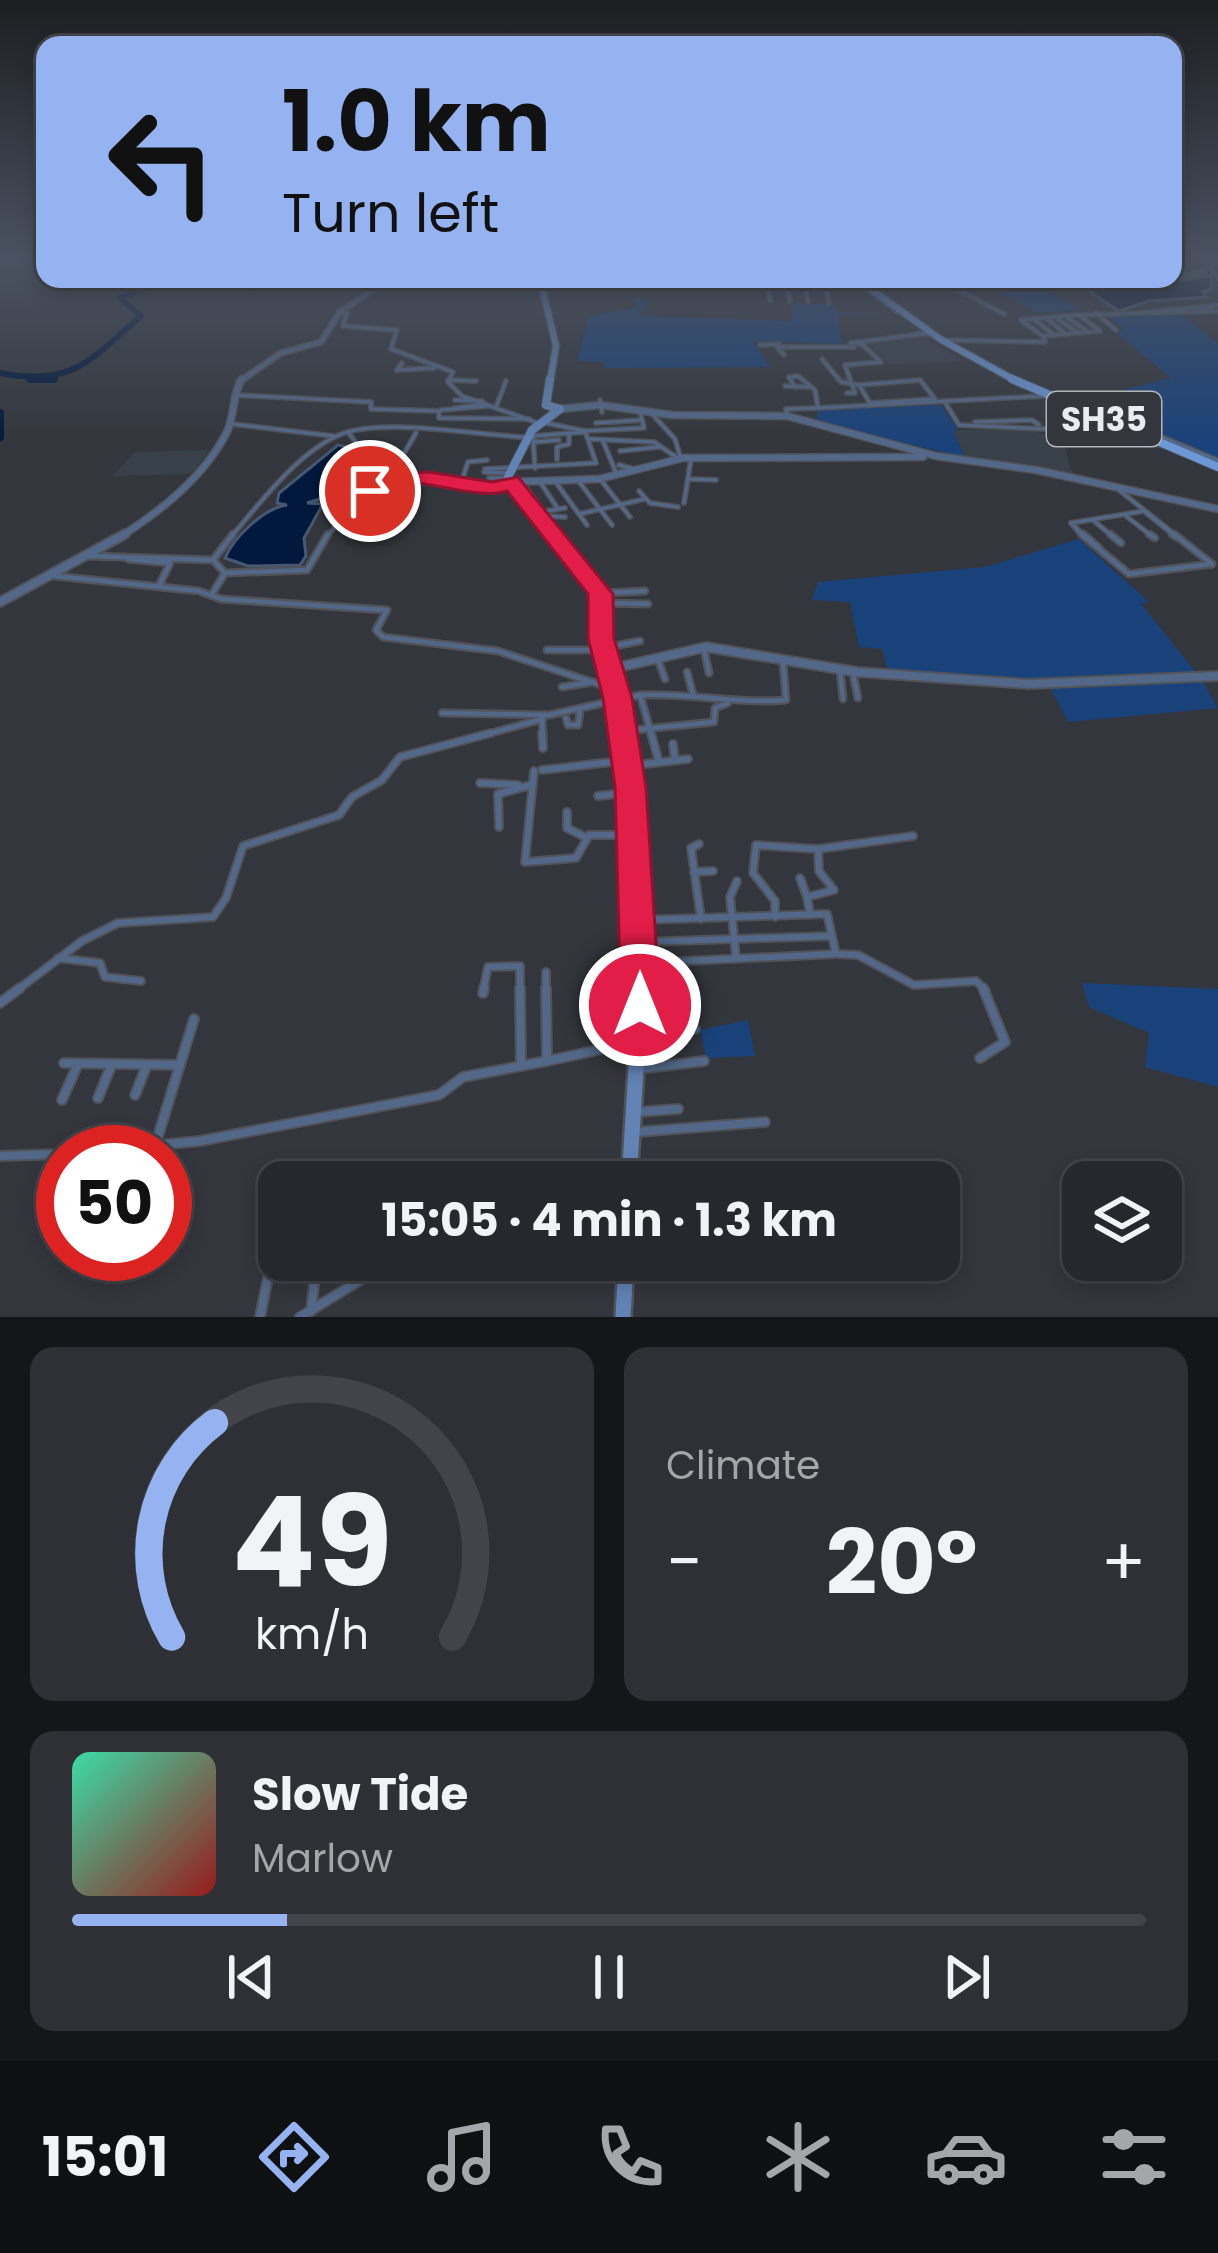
<!DOCTYPE html>
<html lang="en">
<head>
<meta charset="utf-8">
<style>
  :root { --surface:#26282d; --page:#2e3035; --text:#f1f3f6; --muted:#a4a6aa; --line:#424449; --accent:#95b2f1 }
  body { margin:0; font-family:Poppins,sans-serif; background:var(--page); color:var(--text); height:100vh; display:flex; flex-direction:column; font-size:45px; white-space:nowrap }
  * { box-sizing:border-box; margin:0 }
  p { font-size:39px; color:var(--muted) }
  .icon { flex:none; width:66px; height:66px; fill:none; stroke:currentColor; stroke-width:2; stroke-linecap:round; stroke-linejoin:round }
  .map { position:relative; height:1317px; overflow:hidden }
  .side { display:flex; flex-direction:column; gap:30px; padding:30px; background:#151619; flex:1 }
  .side>* { flex:none }
  .top-card { position:absolute; left:36px; top:36px; width:1146px; height:252px; border-radius:24px; box-shadow:0 6px 18px #0003,0 0 0 3px var(--line); background:#95b2f1; color:#111; overflow:hidden }
  .buttons { position:absolute; left:1062px; top:1161px; display:grid; gap:24px }
  .buttons a { display:grid; place-items:center; width:120px; height:120px; border-radius:24px; background:var(--surface); box-shadow:0 6px 18px #0003,0 0 0 3px var(--line); font-size:60px }
  .speed { position:absolute; left:36px; top:1125px; display:flex; gap:24px; font-size:60px; font-weight:700; text-align:center }
  .speed>* { display:grid; place-content:center; width:156px; height:156px; border-radius:50%; background:var(--surface); box-shadow:0 6px 18px #0003,0 0 0 3px var(--line); line-height:1 }
  .speed .limit { border:18px solid #d22; background:#fff; color:#111 }
  .pin { position:absolute; display:grid; place-items:center; width:102px; height:102px; color:#fff; margin:-51px; border:6px solid #fff; border-radius:50%; box-shadow:0 3px 12px #0007 }
  .me { position:absolute; width:132px; margin:-66px; rotate:0deg; stroke-linejoin:round; filter:drop-shadow(0 0 9px #0008) }
  .turn { display:flex; align-items:center; gap:42px; height:252px; padding:0 48px; font-size:54px }
  .turn .icon { width:156px; height:156px; stroke-width:2.5 }
  .turn b { display:block; font-size:84px; line-height:102px }
  .big { font-size:90px; font-weight:700; line-height:1.1 }
  .side .tile { flex:1; display:flex; flex-direction:column; justify-content:center; gap:18px; min-width:0; padding:0 42px; border-radius:24px; background:var(--page) }
  .side .dial { align-items:center; gap:0 }
  .dial svg { height:312px; overflow:visible; fill:none; stroke:var(--line); stroke-width:7; stroke-linecap:round; text-anchor:middle }
  .dial text { fill:var(--text); stroke:none }
  .song { display:flex; align-items:center; gap:36px }
  .cover { width:144px; height:144px; border-radius:18px; background:linear-gradient(135deg,hsl(160 70% 55%),hsl(0 70% 35%)) }
  .played { height:12px; border-radius:6px; background:linear-gradient(90deg,var(--accent) 20%,var(--line) 20%) }
  .keys { display:flex; justify-content:space-around; direction:ltr }
  .heat { display:flex; justify-content:space-between; align-items:center; font-size:66px; direction:ltr }
  .side .tiles { flex:1; display:grid; gap:30px; grid-template-columns:1fr 1fr }
  .tile:last-child { grid-column:span 2 }
  .trip { position:absolute; left:258px; top:1161px; width:702px; height:120px; border-radius:24px; background:var(--surface); box-shadow:0 6px 18px #0003,0 0 0 3px var(--line); font-weight:700; line-height:120px; text-align:center }
  .dock { display:flex; height:192px; justify-content:space-around; align-items:center; background:#0f1012; color:var(--muted) }
  .dock .icon { width:84px; height:84px }
  .dock .current { color:var(--accent) }
  .dock b { font-size:54px; color:var(--text) }
  .map>svg:first-child { display:block }
</style>
</head>
<body>
<div class="map">
<svg width="1218" height="1317" viewBox="0 0 1218 1317">
  <rect width="100%" height="100%" fill="#33363c"/>
  <g fill="#38404a">
    <polygon points="920,335 963,361 890,365 865,341"/>
    <polygon points="1112,426 1172,450 1062,438 1073,475 965,457 953,430 1028,430 1054,436"/>
    <polygon points="210,450 191,474 112,476 135,452"/>
  </g>
  <g fill="#1a427a">
    <polygon points="976,279 1026,279 1080,309 1037,313"/>
    <polygon points="635,297 651,302 637,316 792,321 790,303 834,304 837,312 897,317 838,314 842,344 753,341 770,367 605,368 603,362 577,361 589,316 635,308"/>
    <polygon points="1106,314 1184,316 1218,344 1218,460 1075,402 1171,378 1116,332 1124,329"/>
    <polygon points="941,405 958,430 953,431 965,457 816,423 818,410"/>
    <polygon points="1079,539 1149,602 1141,604 1198,675 1040,682 888,670 882,649 859,647 850,602 812,600 818,582 985,567"/>
    <polygon points="1202,680 1218,708 1068,722 1050,687"/>
    <polygon points="1082,983 1218,989 1218,1087 1145,1067 1149,1033 1089,1007"/>
    <polygon points="748,1020 755,1056 706,1058 700,1030"/>
  </g>
  <g fill="#02193d" stroke="#475872" stroke-width="3">
    <polygon points="1211,276 1211,289 1203,292 1206,297 1149,301 1119,311 1070,279 1175,281"/>
    <path d="M338,445L352,448C354,484 340,494 307,503L323,504L304,538L306,556L300,565L248,566L225,558C234,537 264,508 287,505L277,503L279,493Z"/>
  </g>
  <g fill="none" stroke-linecap="round" stroke-linejoin="round">
    <path stroke="#02193d" stroke-width="6" d="M0,373C72,387 89,361 141,316L120,298L169,279"/>
    <g stroke="#02193d" stroke-width="8">
      <polyline points="30,379 54,379"/>
      <polyline points="0,413 0,437"/>
    </g>
    <g stroke="#505359" stroke-width="6">
      <g id="minor-far3">
        <polyline points="1209,265 1218,278"/>
        <polyline points="900,279 956,289 1004,314"/>
        <polyline points="748,284 767,285"/>
        <polygon points="787,284 792,286 782,286"/>
        <polyline points="768,286 770,301"/>
        <polyline points="862,286 898,312"/>
        <polyline points="808,287 824,288"/>
        <polyline points="787,288 790,301"/>
        <polyline points="805,288 808,302"/>
        <polyline points="825,288 854,288"/>
        <polyline points="826,288 829,303"/>
        <polyline points="1164,310 1212,308"/>
        <polyline points="340,312 347,313 343,326 397,330 391,349 453,372 448,382 462,396 535,422"/>
        <polyline points="1096,313 1116,330"/>
        <polyline points="1143,313 1218,305"/>
        <polyline points="1068,318 1088,332"/>
        <polyline points="1047,319 1066,334"/>
        <polyline points="1058,319 1078,333"/>
        <polyline points="1021,320 1079,315"/>
        <polyline points="1035,320 1054,335"/>
        <polyline points="1023,322 1043,336"/>
        <polyline points="925,332 913,335 928,334"/>
        <polyline points="947,340 1045,342 1043,336 1100,331 1079,315 1218,311"/>
        <polygon points="858,342 862,344 850,343"/>
        <polyline points="860,342 913,335"/>
        <polyline points="760,345 779,344"/>
        <polyline points="784,355 777,347 854,347"/>
        <polyline points="822,359 841,382 859,385"/>
        <polyline points="402,363 397,370 434,368"/>
        <polyline points="448,380 476,381"/>
        <polygon points="920,380 935,399 870,403 859,385"/>
        <polyline points="785,386 808,387"/>
        <polyline points="795,387 789,377 798,376 815,390 818,408 1043,396"/>
        <polyline points="847,393 855,393 845,365 881,362 862,344"/>
        <polyline points="234,395 371,402 371,409 439,411 439,418 529,419"/>
        <polyline points="455,400 482,401"/>
        <polyline points="600,400 602,412"/>
        <polyline points="946,404 959,425 1045,429"/>
        <polyline points="496,407 506,381"/>
        <polyline points="455,408 486,404"/>
        <polyline points="441,410 488,406"/>
        <polyline points="652,414 675,439 681,459"/>
        <polyline points="787,416 786,409 816,408"/>
        <polyline points="975,422 1032,420 1039,425"/>
        <polyline points="546,423 585,431 644,428 640,411"/>
        <polyline points="596,423 642,420"/>
        <polyline points="232,424 333,436"/>
        <polyline points="348,432 370,462 384,463 378,479"/>
        <polyline points="533,436 585,432"/>
        <polyline points="533,438 535,468"/>
        <polyline points="589,439 654,442 679,459"/>
        <polyline points="603,441 617,475"/>
        <polyline points="535,442 559,440"/>
        <polyline points="620,451 659,447"/>
        <polyline points="557,459 557,447 569,444 569,435"/>
        <polyline points="619,465 631,468"/>
        <polyline points="485,469 596,463 585,431"/>
        <polyline points="484,472 509,473"/>
        <polyline points="489,478 508,478"/>
        <polyline points="389,479 470,487 511,482"/>
        <polyline points="600,479 630,517"/>
        <polyline points="689,479 716,480"/>
        <polyline points="521,481 547,516 565,517"/>
        <polyline points="540,482 558,509"/>
        <polyline points="461,483 468,462 487,460"/>
        <polyline points="580,483 612,525"/>
        <polyline points="557,484 587,525"/>
        <polyline points="1119,490 1178,537"/>
        <polyline points="639,491 650,503 678,507"/>
        <polyline points="684,503 691,459"/>
        <polyline points="541,512 565,508"/>
        <polyline points="1145,512 1176,537"/>
        <polyline points="579,514 645,499"/>
        <polyline points="1126,516 1153,537"/>
        <polyline points="1093,520 1113,537"/>
        <polyline points="1071,523 1083,537"/>
        <polyline points="1071,523 1144,511"/>
        <polyline points="1071,523 1086,537"/>
        <path d="M231,537C261,502 296,454 339,435C382,417 476,435 524,437"/>
        <polyline points="326,537 378,479 389,479 416,433"/>
      </g>
    </g>
    <g stroke="#505359" stroke-width="9">
      <g id="minor-far2">
        <polyline points="1081,534 1129,574 1212,564"/>
        <polyline points="1083,534 1099,548"/>
        <polyline points="1110,534 1121,543"/>
        <polyline points="1149,534 1155,538"/>
        <polyline points="1172,534 1176,537"/>
        <polyline points="1174,534 1212,564"/>
        <polyline points="89,556 213,560"/>
        <polyline points="128,559 170,563 159,586"/>
        <polyline points="225,573 213,560 233,534"/>
        <polyline points="225,573 307,570 328,534"/>
        <polyline points="55,576 199,591 221,599 387,610 376,630 383,637 498,651 610,688"/>
        <polyline points="603,593 645,591"/>
        <polyline points="212,594 225,573"/>
        <polyline points="605,603 648,604"/>
        <polyline points="604,648 640,641"/>
        <polyline points="704,649 709,673"/>
        <polyline points="547,650 604,650"/>
        <polyline points="657,657 665,679"/>
        <polyline points="840,670 843,699"/>
        <polyline points="687,672 693,694"/>
        <polyline points="853,674 858,698"/>
        <polyline points="562,687 593,682"/>
        <path d="M640,695C691,693 735,704 786,700L783,661"/>
        <polyline points="442,713 549,715 640,695 652,736"/>
        <polyline points="566,718 568,725 578,725 580,711"/>
        <polyline points="542,721 543,736"/>
        <polyline points="624,731 714,722 715,708 728,703"/>
        <polyline points="480,736 543,719"/>
      </g>
    </g>
    <g stroke="#505359" stroke-width="10">
      <g id="minor-far1">
        <polyline points="542,733 543,748"/>
        <polyline points="651,733 659,762"/>
        <polyline points="673,744 675,760"/>
        <polyline points="628,766 688,759"/>
        <polyline points="542,770 620,761"/>
        <polyline points="534,771 525,862 576,858 589,835 627,835"/>
        <polyline points="480,783 518,785"/>
        <polyline points="598,796 625,793"/>
        <polyline points="567,812 567,828 585,837"/>
        <polyline points="499,827 498,794 531,785"/>
        <polyline points="699,844 691,848 701,919"/>
        <polyline points="694,872 713,871"/>
        <polyline points="800,878 807,897"/>
        <polyline points="810,913 807,897 834,890 819,871 818,849 913,836"/>
        <polyline points="775,917 775,901 753,873 756,845 817,849"/>
        <polyline points="639,920 827,914 836,954 642,963"/>
        <polyline points="641,942 831,936"/>
        <polyline points="838,954 858,955 914,985 976,981 986,991"/>
        <polyline points="736,957 730,897 737,881"/>
        <polyline points="58,958 100,963 105,977 141,981"/>
        <polyline points="546,972 546,991"/>
        <polyline points="16,991 82,941 118,923 213,917 226,898 243,846 339,815 352,797 382,780 400,757 491,733"/>
        <polyline points="483,991 488,967 520,966 520,991"/>
      </g>
    </g>
    <g stroke="#505359" stroke-width="12">
      <g id="minor">
        <polyline points="520,988 521,1066"/>
        <polyline points="546,988 547,1061 695,1029"/>
        <polyline points="483,993 484,988"/>
        <polyline points="0,1003 20,988"/>
        <polyline points="980,1058 1005,1042 983,988"/>
        <polyline points="64,1063 180,1065"/>
        <polyline points="639,1069 704,1061"/>
        <polyline points="135,1095 147,1065"/>
        <polyline points="98,1098 112,1064"/>
        <polyline points="62,1100 78,1064"/>
        <polyline points="637,1112 678,1109"/>
        <polyline points="636,1132 765,1122"/>
        <polyline points="155,1146 194,1019"/>
        <polyline points="86,1152 200,1141 439,1095 463,1077 547,1061"/>
        <polyline points="0,1156 63,1154"/>
        <polyline points="287,1182 289,1174"/>
        <polyline points="327,1182 328,1172"/>
        <polyline points="311,1311 317,1260"/>
        <polyline points="260,1317 279,1223"/>
        <polyline points="300,1317 390,1262 414,1276 473,1260"/>
      </g>
    </g>
    <g stroke="#505359" stroke-width="8">
      <g id="tertiary-far2">
        <polyline points="1173,278 1203,272 1213,259"/>
        <polyline points="239,382 281,353 321,342 340,312 389,279"/>
      </g>
    </g>
    <g stroke="#505359" stroke-width="9">
      <g id="tertiary-far1">
        <polyline points="560,409 600,405 672,415 787,416 936,456 1036,470 1218,509"/>
        <polyline points="1153,435 1218,462"/>
        <polyline points="511,482 599,479 683,458 923,457"/>
        <path d="M120,537C162,510 204,477 227,432C235,415 232,394 242,379"/>
      </g>
    </g>
    <g stroke="#505359" stroke-width="12">
      <g id="tertiary">
        <polyline points="0,602 125,534"/>
        <polyline points="611,669 706,647 857,672 1028,684 1218,676"/>
      </g>
    </g>
    <g stroke="#505359" stroke-width="9">
      <polyline id="secondary-far4" points="540,279 556,346 550,382"/>
    </g>
    <g stroke="#505359" stroke-width="10">
      <g id="secondary-far3">
        <polyline points="550,379 546,405 560,409"/>
        <polyline points="555,537 508,477 532,430 560,409"/>
      </g>
    </g>
    <g stroke="#505359" stroke-width="14">
      <polyline id="secondary-far2" points="552,534 603,599 601,638 623,736"/>
    </g>
    <g stroke="#505359" stroke-width="15">
      <polyline id="secondary-far1" points="622,733 640,991"/>
    </g>
    <g stroke="#505359" stroke-width="20">
      <g id="secondary">
        <polyline points="629,1182 641,988"/>
        <polyline points="623,1317 626,1260"/>
      </g>
    </g>
    <g stroke="#505359" stroke-width="9">
      <polyline id="primary-far1" points="857,279 940,339 1018,382"/>
    </g>
    <g stroke="#505359" stroke-width="10">
      <polyline id="primary" points="1012,379 1218,467"/>
    </g>
    <use href="#minor-far3" stroke="#536888" stroke-width="3"/>
    <use href="#minor-far2" stroke="#536888" stroke-width="4.5"/>
    <use href="#minor-far1" stroke="#536888" stroke-width="6"/>
    <use href="#minor" stroke="#536888" stroke-width="8"/>
    <use href="#tertiary-far2" stroke="#536888" stroke-width="4.5"/>
    <use href="#tertiary-far1" stroke="#536888" stroke-width="6"/>
    <use href="#tertiary" stroke="#536888" stroke-width="8"/>
    <use href="#secondary-far4" stroke="#6183b5" stroke-width="6"/>
    <use href="#secondary-far3" stroke="#6183b5" stroke-width="8"/>
    <use href="#secondary-far2" stroke="#6183b5" stroke-width="9"/>
    <use href="#secondary-far1" stroke="#6183b5" stroke-width="10"/>
    <use href="#secondary" stroke="#6183b5" stroke-width="15"/>
    <use href="#primary-far1" stroke="#6c98d8" stroke-width="6"/>
    <use href="#primary" stroke="#6c98d8" stroke-width="8"/>
  </g>
  <linearGradient id="sky" x2="0" y2="1"><stop stop-color="#1c1e21"/><stop offset="0.58" stop-color="#4a5261"/><stop offset="1" stop-color="#4a5261" stop-opacity="0"/></linearGradient>
  <rect width="1218" height="444" fill="url(#sky)"/>
  <path fill="#e11d48" stroke="#92132f" stroke-width="3" d="M429,472L492,482L518,477L613,594L614,638L632,698L646,787L660,1005L654,1018L640,1023L627,1018L621,1005L615,787L603,698L588,638V594L507,491C476,502 411,472 386,486C380,489 377,495 370,498L360,491L372,475Z"/>
  <g text-anchor="middle" stroke-width="10" stroke-linejoin="round" paint-order="stroke">
    <rect fill="#33363c" stroke="#b2b5b9" stroke-width="3" x="1047" y="392" width="114" height="54" rx="9"/>
    <g font-size="33" font-weight="bold" fill="#e9ecef">
      <text x="1104" y="431">SH35</text>
    </g>
  </g>
</svg>
<div class="buttons">
<a><svg class="icon" aria-label="layers" viewBox="0 0 24 24"><path d="M12 4l9 5-9 5-9-5zM3 14l9 5 9-5"/></svg></a>
</div>
<div class="speed"><div class="limit">50</div></div>
<div class="pin" style="left:370px;top:491px;background:#d93025"><svg class="icon" aria-label="arrive" viewBox="0 0 24 24"><path d="M6 21V4h12l-3 4 3 4H6"/></svg></div>
<svg class="me" style="left:640px;top:1005px" viewBox="-20 -20 40 40"><circle r="17" fill="#e11d48" stroke="#fff" stroke-width="3"/><path d="M0-11L8 9 0 5-8 9z" fill="#fff"/></svg>
<div class="trip">15:05 · 4 min · 1.3 km</div>
<div class="top-card">
<div class="turn"><svg class="icon" aria-label="left" viewBox="0 0 24 24"><path d="M17 20v-9H6M10 6l-5 5 5 5"/></svg><div><b>1.0 km</b>Turn left</div></div>
</div>
</div>
<section class="side">
<div class="tiles">
<div class="tile dial"><svg viewBox="0 0 100 80">
<path d="M14 69A42 42 0 1 1 86 69"/>
<path d="M14 69A42 42 0 0 1 25 14" stroke="#95b2f1"/>
<text x="50" y="56" font-size="32" font-weight="700">49</text>
<text x="50" y="72" font-size="11">km/h</text>
</svg></div>
<div class="tile"><p>Climate</p>
<div class="heat"><a>−</a><b class="big">20°</b><a>+</a></div>
</div>
<div class="tile">
<div class="song"><i class="cover"></i><div><b>Slow Tide</b><p>Marlow</p></div></div>
<div class="played"></div>
<div class="keys"><svg class="icon" aria-label="previous" viewBox="0 0 24 24"><path d="M18 5L8 12l10 7zM5 5v14"/></svg><svg class="icon" aria-label="pause" viewBox="0 0 24 24"><path d="M8 5v14M16 5v14"/></svg><svg class="icon" aria-label="next" viewBox="0 0 24 24"><path d="M6 5l10 7-10 7zM19 5v14"/></svg></div>
</div>
</div>
</section>
<nav class="dock">
<b>15:01</b>
<svg class="icon current" aria-label="directions" viewBox="0 0 24 24"><path d="M12 3l9 9-9 9-9-9zM9 14v-3h6M13 9l2 2-2 2"/></svg>
<svg class="icon" aria-label="music" viewBox="0 0 24 24"><path d="M9 18V5l10-2v13"/><circle cx="6" cy="18" r="3"/><circle cx="16" cy="16" r="3"/></svg>
<svg class="icon" aria-label="phone" viewBox="0 0 24 24"><path d="M5 4h4l2 5-3 2q2 4 5 5l2-3 5 2v4C11 20 4 13 5 4z"/></svg>
<svg class="icon" aria-label="climate" viewBox="0 0 24 24"><path d="M12 3v18M4 7l16 10M4 17L20 7"/></svg>
<svg class="icon" aria-label="car" viewBox="0 0 24 24"><path d="M5 17H2v-5l4-1 3-4h7l3 4 3 1v5h-3M9 17h6M6 11h13"/><circle cx="7" cy="17" r="2"/><circle cx="17" cy="17" r="2"/></svg>
<svg class="icon" aria-label="filters" viewBox="0 0 24 24"><path d="M4 7h16M4 17h16"/><circle cx="9" cy="7" r="2"/><circle cx="15" cy="17" r="2"/></svg>
</nav>
</body>
</html>
